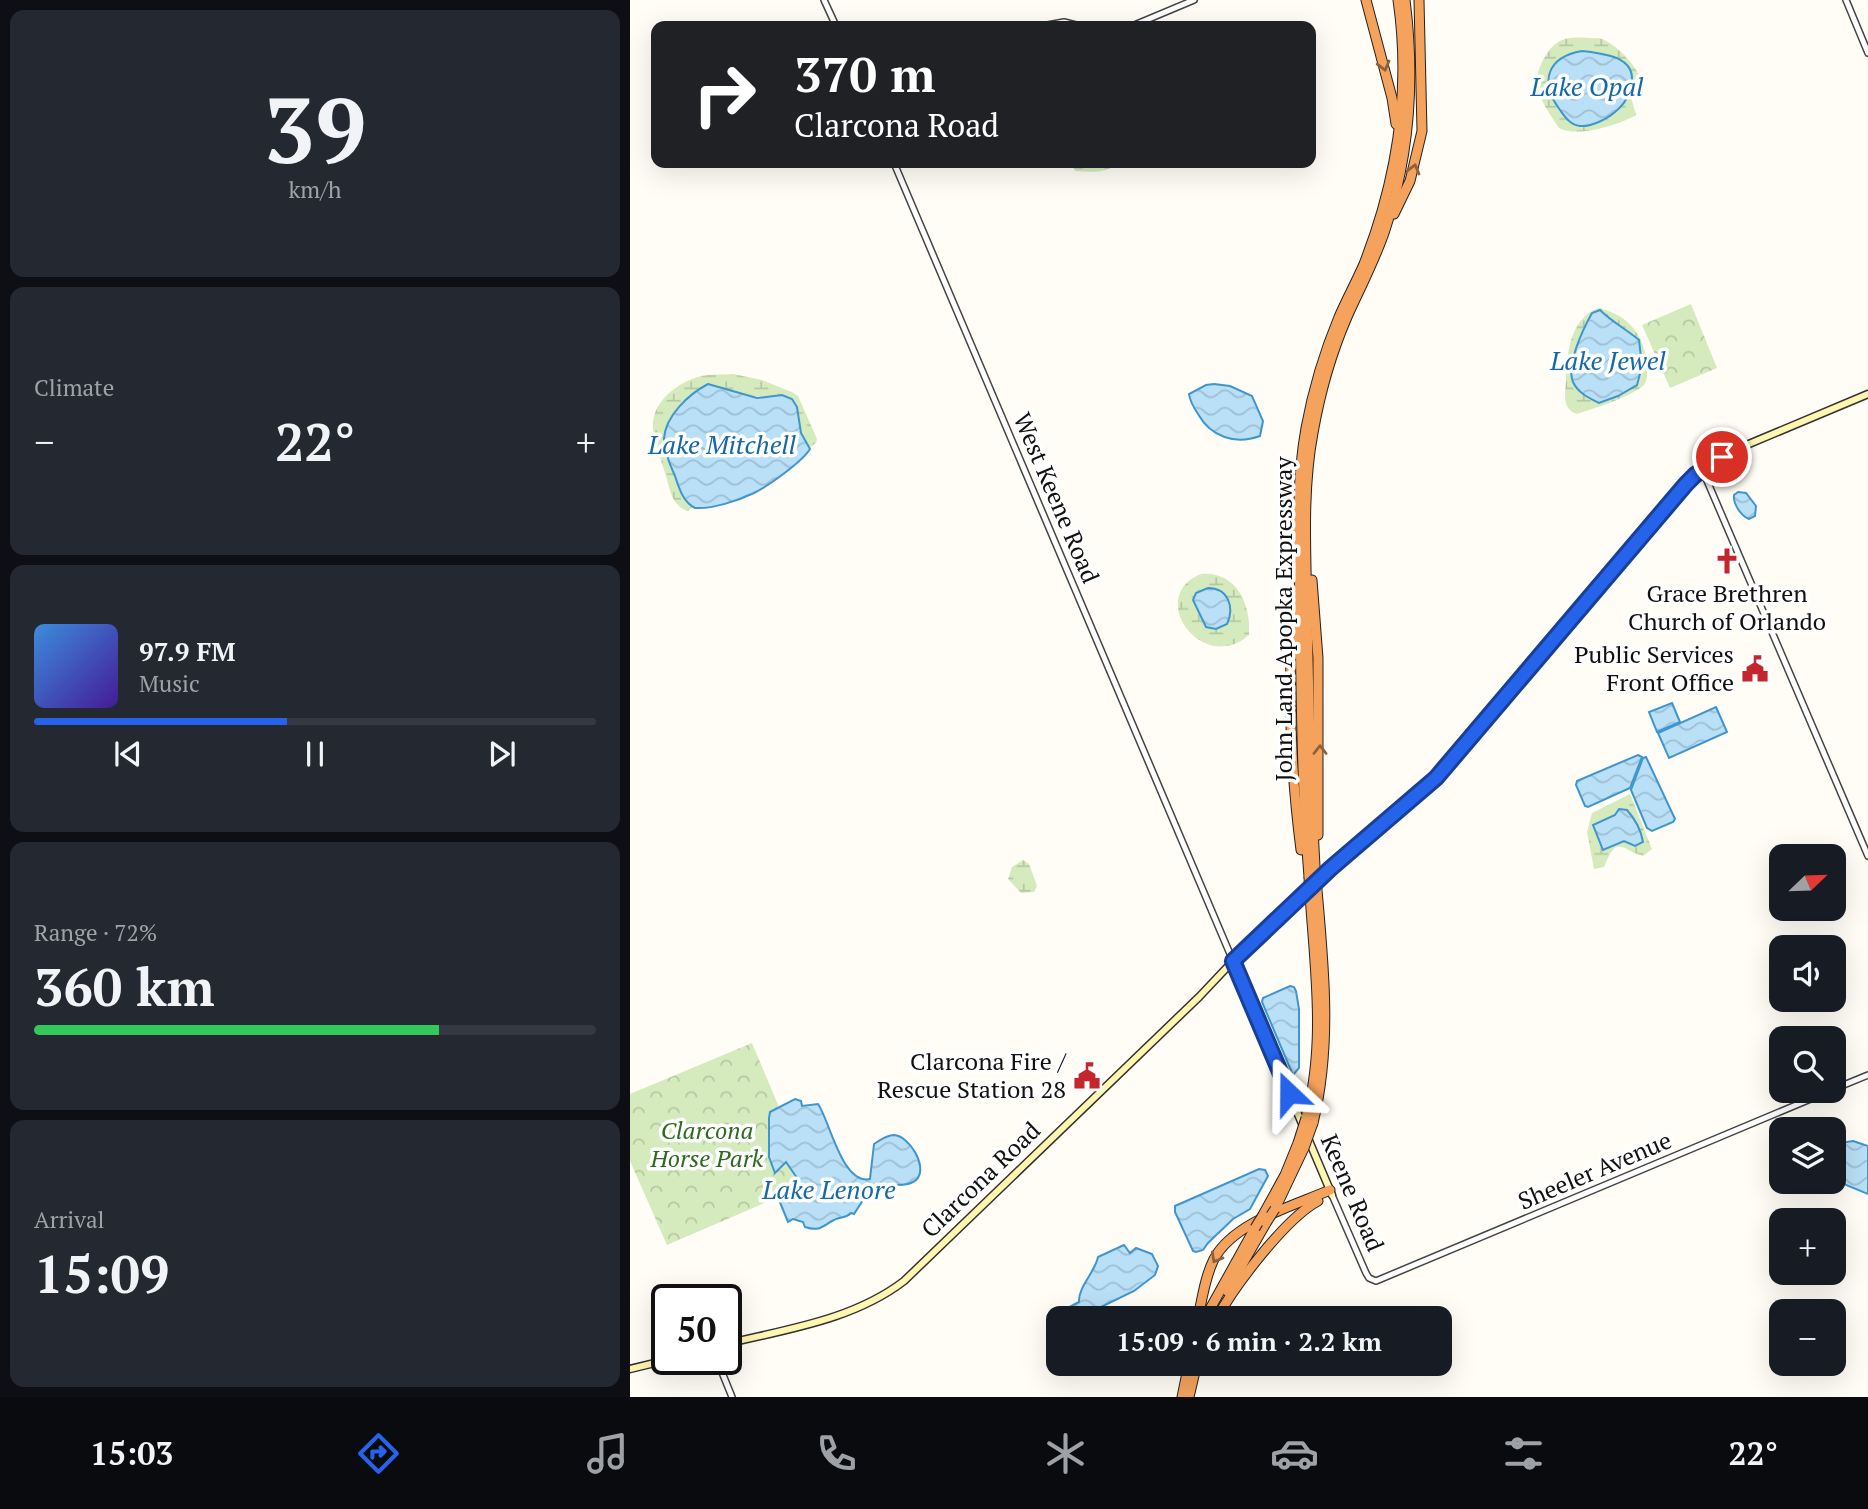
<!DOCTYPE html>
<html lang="en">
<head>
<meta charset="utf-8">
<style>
  :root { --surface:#171b24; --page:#242831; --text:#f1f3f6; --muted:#9ea1a6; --line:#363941; --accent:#2563eb }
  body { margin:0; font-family:"PT Serif",serif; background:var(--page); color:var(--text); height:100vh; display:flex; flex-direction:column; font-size:26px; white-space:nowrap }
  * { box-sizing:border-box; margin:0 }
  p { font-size:23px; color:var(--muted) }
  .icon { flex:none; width:38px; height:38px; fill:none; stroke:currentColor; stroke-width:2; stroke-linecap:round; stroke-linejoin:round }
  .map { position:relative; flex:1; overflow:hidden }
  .sheet { display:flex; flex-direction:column; gap:10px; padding:10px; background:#0d0f14; width:630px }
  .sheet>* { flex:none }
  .hud { position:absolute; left:21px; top:21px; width:665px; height:147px; border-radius:14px; box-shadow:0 7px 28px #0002; background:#202124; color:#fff; overflow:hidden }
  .needle { width:46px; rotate:67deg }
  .buttons { position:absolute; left:1139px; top:844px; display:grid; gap:14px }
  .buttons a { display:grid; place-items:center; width:77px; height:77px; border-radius:14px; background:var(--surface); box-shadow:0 7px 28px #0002; font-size:35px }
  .speed { position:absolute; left:21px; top:1284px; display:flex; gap:14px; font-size:35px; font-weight:700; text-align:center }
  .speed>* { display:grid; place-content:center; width:91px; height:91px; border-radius:50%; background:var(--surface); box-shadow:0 7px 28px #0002; line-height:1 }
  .speed .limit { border:4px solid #111; border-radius:10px; background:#fff; color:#111 }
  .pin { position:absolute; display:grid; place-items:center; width:60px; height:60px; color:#fff; margin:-30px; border:4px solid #fff; border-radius:50%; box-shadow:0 2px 7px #0007 }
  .me { position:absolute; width:77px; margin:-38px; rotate:337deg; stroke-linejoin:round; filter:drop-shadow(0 0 5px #0008) }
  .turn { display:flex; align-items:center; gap:24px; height:147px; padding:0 28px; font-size:32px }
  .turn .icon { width:91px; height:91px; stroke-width:2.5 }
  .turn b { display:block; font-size:49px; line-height:60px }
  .big { font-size:52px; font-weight:700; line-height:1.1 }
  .sheet .card { flex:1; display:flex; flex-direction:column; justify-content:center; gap:10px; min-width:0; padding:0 24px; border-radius:14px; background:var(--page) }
  .sheet .dial { align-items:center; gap:0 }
  .dial b { font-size:91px; line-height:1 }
  .song { display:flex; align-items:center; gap:21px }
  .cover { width:84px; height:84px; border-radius:10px; background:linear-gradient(135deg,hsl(210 70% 55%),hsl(260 70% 35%)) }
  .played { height:7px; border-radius:4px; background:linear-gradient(90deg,var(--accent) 45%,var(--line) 45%) }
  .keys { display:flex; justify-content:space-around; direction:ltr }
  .heat { display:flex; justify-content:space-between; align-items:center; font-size:38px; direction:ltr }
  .charge { height:10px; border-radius:5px; background:linear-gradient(90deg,#34c759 72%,var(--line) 0) }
  .trip { position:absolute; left:416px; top:1306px; width:406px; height:70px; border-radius:14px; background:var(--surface); box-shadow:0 7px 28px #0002; font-weight:700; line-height:70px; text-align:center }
  .tab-bar { display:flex; height:112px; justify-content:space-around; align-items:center; background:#090b0e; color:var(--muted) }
  .tab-bar .icon { width:49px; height:49px }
  .tab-bar .active { color:var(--accent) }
  .tab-bar b { font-size:32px; color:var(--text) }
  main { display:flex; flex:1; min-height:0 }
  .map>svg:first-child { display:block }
</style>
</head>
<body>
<main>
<section class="sheet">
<div class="card dial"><b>39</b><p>km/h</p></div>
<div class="card"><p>Climate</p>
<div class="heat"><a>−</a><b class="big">22°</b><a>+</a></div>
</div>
<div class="card">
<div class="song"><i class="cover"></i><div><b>97.9 FM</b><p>Music</p></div></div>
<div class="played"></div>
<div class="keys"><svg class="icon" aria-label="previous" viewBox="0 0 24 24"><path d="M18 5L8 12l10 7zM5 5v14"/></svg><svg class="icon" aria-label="pause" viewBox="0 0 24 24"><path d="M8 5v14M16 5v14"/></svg><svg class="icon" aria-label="next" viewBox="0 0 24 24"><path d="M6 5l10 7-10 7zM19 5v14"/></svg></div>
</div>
<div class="card"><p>Range · 72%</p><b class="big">360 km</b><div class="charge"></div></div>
<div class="card"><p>Arrival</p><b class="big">15:09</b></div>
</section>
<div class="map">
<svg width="1238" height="1397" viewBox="0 0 1238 1397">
  <defs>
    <pattern id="wetland-marsh" width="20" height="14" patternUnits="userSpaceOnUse" patternTransform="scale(1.75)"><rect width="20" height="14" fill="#d5ebbd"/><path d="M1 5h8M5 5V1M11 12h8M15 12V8" fill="none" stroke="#b6c8a1"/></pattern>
    <pattern id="park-crowns" width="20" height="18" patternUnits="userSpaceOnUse" patternTransform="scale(1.75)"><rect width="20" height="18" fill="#d5ebbd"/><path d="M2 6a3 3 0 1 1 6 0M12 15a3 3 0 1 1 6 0" fill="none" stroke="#b6c8a1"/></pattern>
    <pattern id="water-waves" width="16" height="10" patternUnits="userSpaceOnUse" patternTransform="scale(1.75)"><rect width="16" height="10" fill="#b9e0f7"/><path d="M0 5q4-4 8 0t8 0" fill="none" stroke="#9ebfd3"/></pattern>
  </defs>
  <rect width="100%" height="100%" fill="#fffdf5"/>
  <g fill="url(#wetland-marsh)" fill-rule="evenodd">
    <path d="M969,38C985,43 1002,61 1009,75L1000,94L1006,115C989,125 947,138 929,128C915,106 899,88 912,62C916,54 922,45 930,41C941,35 957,39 969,38ZM918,85L976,118L950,126L926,104Z"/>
    <path d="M441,163H488C476,174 460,172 445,171Z"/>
    <path d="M968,308C1001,315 1017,339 1017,371C1017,377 1017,382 1013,386C995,399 968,407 947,414C932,409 935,394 936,381C937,354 939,320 968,308ZM970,310L987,326L997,330L1007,385L988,396L969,403L949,338L962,314Z"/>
    <path d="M103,374L132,380L164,393L168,396L187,439L186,443L179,448L171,433L168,414L137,397L64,392C34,422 28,432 44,473C48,486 53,497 62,507L58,511C42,506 40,490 36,476C31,460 24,444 23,428C21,402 48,382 71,376C81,374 93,375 103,374Z"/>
    <path d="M571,574C607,571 621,605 619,635C572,676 515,596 571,574Z"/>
    <path d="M1000,794L1022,849L1013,856C990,849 987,834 974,867L964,869L957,832L962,813ZM985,815L1005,846L994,841L975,850L964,824Z"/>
    <polygon points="393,860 399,864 407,886 404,892 391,893 378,879 382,867"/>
  </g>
  <g fill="url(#park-crowns)">
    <polygon points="1061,304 1087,368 1040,388 1012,325"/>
    <polygon points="122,1043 181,1183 37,1245 0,1161 0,1094"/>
  </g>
  <g fill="url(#water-waves)" stroke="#3f96cf" stroke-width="2">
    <path d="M952,51C976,54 1011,57 1000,90C997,100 993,105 985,112C977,119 961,127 950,126C940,125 935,117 930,110C909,82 917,57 952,51Z"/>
    <path d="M970,310C982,322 996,329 1009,340L1012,366L1007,385L988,396L969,403C959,398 948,393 943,382C936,365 953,329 962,313Z"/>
    <path d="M78,384L127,398L152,395L162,399L167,407L171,433L180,449C172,462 138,486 124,493C107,501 83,509 65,508C53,502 49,488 45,476C40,465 34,451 34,439C35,416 59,394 78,384Z"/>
    <path d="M584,384L600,386L622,396L633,421L630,436C605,445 581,437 568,414C564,408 560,402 559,394L576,385Z"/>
    <path d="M1108,492L1116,493L1126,506L1125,516L1119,519C1111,516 1103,504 1104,495Z"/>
    <path d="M578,588C598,588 605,607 597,624L586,629L576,627L563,600L566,593Z"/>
    <polygon points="1042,703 1050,722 1027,732 1019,712"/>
    <polygon points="1086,707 1097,732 1039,758 1028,733"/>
    <polygon points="1008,755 1012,757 1000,788 958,807 955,806 946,785 947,781"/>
    <polygon points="1016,757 1045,819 1043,822 1022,831 1017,828 1001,790 1013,758"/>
    <path d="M989,809L997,810C1005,819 1011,830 1013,842L1005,846L994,841L973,850L963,825L985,815Z"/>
    <polygon points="660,986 664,987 666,991 669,1009 669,1068 663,1075 632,1002 633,998"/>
    <path d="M165,1099L171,1101L172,1106L188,1104C200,1121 212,1185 240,1179L244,1144C250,1140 257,1135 264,1135C279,1136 298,1166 287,1179C278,1189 261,1182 250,1188L248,1199L244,1194H237L224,1214L221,1213C215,1219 211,1216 204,1220C192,1226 190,1232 175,1227L173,1222L163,1219L158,1222L147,1195L169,1186L167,1178L156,1162L145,1173L139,1157V1118L140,1112Z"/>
    <polygon points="1223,1141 1238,1146 1238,1194 1216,1185 1204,1175 1204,1144"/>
    <polygon points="629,1169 635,1170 638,1176 620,1209 603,1219 578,1243 573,1250 566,1252 563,1251 545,1212 545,1206"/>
    <path d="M494,1245L500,1253L506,1248L522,1254L528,1266L525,1275L504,1291L463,1311L453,1310L436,1318H429L428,1322L426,1316L428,1313L449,1302C448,1287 465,1272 468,1257Z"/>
  </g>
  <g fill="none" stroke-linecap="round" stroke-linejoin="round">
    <g stroke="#444" stroke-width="8">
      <g id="tertiary">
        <polyline points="194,0 206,26"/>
        <polyline points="1216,0 1238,53"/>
        <polyline points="412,26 434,22 450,26"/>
        <polyline points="502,26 564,0"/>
        <polyline points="264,163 603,961"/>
        <polyline points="1072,469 1238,856"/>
        <polyline points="1204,1089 1238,1075"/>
        <polyline points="702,1195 736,1273 739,1278 746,1281 1202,1090"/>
        <polyline points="87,1360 102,1397"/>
      </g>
    </g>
    <g stroke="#333" stroke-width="9">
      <g id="secondary">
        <polyline points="603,961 673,1126"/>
        <polyline points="677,1136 702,1195"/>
        <path d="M96,1344C157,1329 223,1320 274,1281L569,997L603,961L701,868L806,778L1065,475L1107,449L1238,394"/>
        <polyline points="0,1369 37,1360"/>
      </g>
    </g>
    <g stroke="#222" stroke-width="11">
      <g id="motorway">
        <polyline points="736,0 762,98 766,124"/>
        <polyline points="764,214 780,181 792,131 789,0"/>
        <polyline points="682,580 688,658 688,835"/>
        <path d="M665,592C657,678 660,765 671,850"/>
        <path d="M679,877C672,789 671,701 670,613C669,551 665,489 676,428C683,390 694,353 709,317C717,299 726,282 734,264C767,180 781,90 768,0"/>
        <path d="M686,882C680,792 679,702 677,612C676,553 672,491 683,433C690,393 701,354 717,317C730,288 745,260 755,230C780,155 785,77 775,0"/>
        <path d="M676,1118C696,1044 685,970 680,895"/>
        <path d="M683,1123C702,1046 694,968 687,890"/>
        <polyline points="645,1209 674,1148"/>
        <polyline points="633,1215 655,1175 668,1143"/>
        <polyline points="597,1291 636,1223"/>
        <path d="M568,1318C572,1299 575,1277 584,1259C604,1222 663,1206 700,1190"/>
        <polyline points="575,1318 625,1228"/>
        <path d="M587,1318C605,1285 656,1218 688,1201"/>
        <polyline points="552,1397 559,1363"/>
        <polyline points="559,1397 567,1363"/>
      </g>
    </g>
    <use href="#tertiary" stroke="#fff" stroke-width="5"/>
    <use href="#secondary" stroke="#fff6b0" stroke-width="6"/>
    <use href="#motorway" stroke="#f5a25d" stroke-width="9"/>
    <g stroke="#222" stroke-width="11" stroke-linecap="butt">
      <g id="motorway-bridge">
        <polyline points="679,877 680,895"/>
        <polyline points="686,882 687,890"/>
        <polyline points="668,1143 676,1118"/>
        <polyline points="674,1148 683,1123"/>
        <polyline points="636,1223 645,1209"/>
        <polyline points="625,1228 633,1215"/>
      </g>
    </g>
    <use href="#motorway-bridge" stroke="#f5a25d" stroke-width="9"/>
  </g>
  <defs><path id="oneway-chevron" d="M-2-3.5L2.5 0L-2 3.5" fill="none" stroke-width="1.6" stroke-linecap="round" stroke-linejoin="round" transform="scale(1.75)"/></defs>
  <g stroke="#8e613b">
    <use href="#oneway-chevron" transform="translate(754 66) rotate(75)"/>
    <use href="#oneway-chevron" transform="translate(784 169) rotate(-75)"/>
    <use href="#oneway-chevron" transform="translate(690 750) rotate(-90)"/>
    <use href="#oneway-chevron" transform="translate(586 1258) rotate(119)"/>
  </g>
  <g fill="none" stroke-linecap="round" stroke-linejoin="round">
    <g stroke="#184099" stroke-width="18">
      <polyline id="route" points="659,1093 603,961 701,868 806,778 1056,484 1065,475 1092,457"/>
    </g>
    <use href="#route" stroke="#2563eb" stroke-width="12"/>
  </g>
  <defs>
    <g id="church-bare" transform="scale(2.1)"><path d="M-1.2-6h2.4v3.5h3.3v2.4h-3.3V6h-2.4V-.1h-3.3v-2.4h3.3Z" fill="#c4262e" stroke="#fff" stroke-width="2.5" paint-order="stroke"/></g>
    <g id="civic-bare" transform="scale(2.1)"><path d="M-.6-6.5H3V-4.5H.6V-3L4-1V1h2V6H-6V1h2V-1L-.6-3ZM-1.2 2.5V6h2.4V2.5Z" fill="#c4262e" stroke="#fff" stroke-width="2.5" paint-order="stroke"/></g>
  </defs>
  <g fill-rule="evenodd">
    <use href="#church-bare" x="1097" y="561"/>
    <use href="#civic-bare" x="1125" y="669"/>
    <use href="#civic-bare" x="457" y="1076"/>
  </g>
  <g text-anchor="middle" stroke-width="7" stroke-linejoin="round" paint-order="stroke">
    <g font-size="24" fill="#111" stroke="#fff">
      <text transform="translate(426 498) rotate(67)" y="8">West Keene Road</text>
      <text transform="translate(654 619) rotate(-90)" y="8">John Land Apopka Expressway</text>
      <text transform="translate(965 1171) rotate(-23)" y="8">Sheeler Avenue</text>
      <text transform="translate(351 1180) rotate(-44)" y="8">Clarcona Road</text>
      <text transform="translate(722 1193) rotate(67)" y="8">Keene Road</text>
    </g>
    <g font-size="24" fill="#111" stroke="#fff" text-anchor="end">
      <text x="1097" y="602" text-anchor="middle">Grace Brethren<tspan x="1097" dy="28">Church of Orlando</tspan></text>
      <text x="1104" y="663">Public Services<tspan x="1104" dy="28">Front Office</tspan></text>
      <text x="436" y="1070">Clarcona Fire /<tspan x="436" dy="28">Rescue Station 28</tspan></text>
    </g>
    <g font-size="24" font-style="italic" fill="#2f6b1f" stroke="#fff">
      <text x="77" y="1139">Clarcona<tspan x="77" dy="28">Horse Park</tspan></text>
    </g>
    <g font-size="26" font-style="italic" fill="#1768a6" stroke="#fff">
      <text x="957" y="96">Lake Opal</text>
      <text x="978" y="370">Lake Jewel</text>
      <text x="92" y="454">Lake Mitchell</text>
      <text x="199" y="1199">Lake Lenore</text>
    </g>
  </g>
</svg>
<div class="buttons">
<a><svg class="needle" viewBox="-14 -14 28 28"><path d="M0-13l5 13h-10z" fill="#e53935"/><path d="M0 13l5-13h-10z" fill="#9ea1a6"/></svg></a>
<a><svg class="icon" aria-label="sound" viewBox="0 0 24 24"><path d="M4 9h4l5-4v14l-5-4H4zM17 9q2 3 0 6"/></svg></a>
<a><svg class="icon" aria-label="search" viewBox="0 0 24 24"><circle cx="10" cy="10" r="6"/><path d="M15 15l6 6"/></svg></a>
<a><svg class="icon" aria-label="layers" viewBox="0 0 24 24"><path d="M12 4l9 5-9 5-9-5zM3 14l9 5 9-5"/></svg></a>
<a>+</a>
<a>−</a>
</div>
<div class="speed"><div class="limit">50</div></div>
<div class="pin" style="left:1092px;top:457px;background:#d93025"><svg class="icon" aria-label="arrive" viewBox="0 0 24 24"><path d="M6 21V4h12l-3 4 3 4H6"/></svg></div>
<svg class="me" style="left:659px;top:1093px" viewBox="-20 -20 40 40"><path d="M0-17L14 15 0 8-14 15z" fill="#2563eb" stroke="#fff" stroke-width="4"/></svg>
<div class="trip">15:09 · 6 min · 2.2 km</div>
<div class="hud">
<div class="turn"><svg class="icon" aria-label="right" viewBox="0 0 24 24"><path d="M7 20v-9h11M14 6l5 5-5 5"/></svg><div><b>370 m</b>Clarcona Road</div></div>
</div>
</div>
</main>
<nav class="tab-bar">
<b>15:03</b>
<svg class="icon active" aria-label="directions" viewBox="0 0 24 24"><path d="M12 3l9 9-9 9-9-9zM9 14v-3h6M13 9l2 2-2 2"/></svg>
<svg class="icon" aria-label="music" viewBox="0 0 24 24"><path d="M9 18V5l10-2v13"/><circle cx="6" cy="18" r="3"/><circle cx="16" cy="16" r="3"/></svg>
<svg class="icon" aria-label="phone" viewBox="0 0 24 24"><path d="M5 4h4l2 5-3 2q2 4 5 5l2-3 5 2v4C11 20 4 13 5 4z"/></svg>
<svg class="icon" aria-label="climate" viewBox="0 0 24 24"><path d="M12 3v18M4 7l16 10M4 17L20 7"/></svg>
<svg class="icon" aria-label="car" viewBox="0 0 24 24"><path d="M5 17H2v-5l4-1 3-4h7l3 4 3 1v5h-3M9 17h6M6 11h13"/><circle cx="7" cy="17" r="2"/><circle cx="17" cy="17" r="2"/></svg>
<svg class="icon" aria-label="filters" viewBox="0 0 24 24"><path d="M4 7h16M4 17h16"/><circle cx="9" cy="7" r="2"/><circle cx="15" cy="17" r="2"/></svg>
<b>22°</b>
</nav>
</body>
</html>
